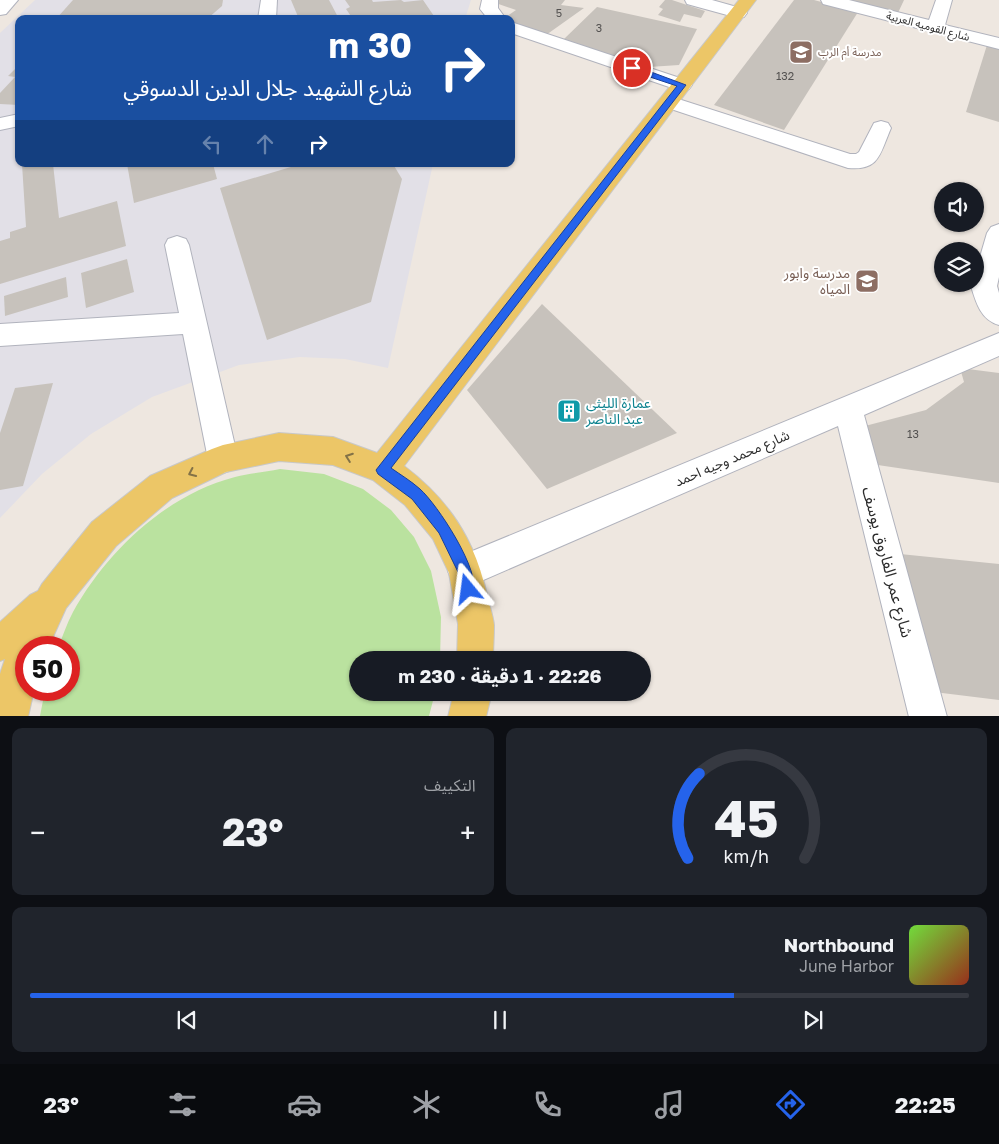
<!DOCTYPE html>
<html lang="ar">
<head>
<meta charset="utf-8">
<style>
  :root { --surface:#171b24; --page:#20242c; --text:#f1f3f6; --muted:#9ea1a6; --line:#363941; --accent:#2563eb }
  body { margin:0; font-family:"Golos Text","Noto Sans Arabic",sans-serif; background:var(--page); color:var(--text); direction:rtl; height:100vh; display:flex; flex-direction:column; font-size:19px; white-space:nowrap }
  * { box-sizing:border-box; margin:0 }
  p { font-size:16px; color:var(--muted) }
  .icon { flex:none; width:28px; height:28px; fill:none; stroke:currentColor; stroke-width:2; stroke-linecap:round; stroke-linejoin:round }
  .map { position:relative; height:716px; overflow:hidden; direction:ltr }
  .sheet { display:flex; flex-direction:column; gap:12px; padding:12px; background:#0d0f14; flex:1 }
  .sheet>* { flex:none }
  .top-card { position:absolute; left:15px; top:15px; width:500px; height:152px; border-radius:10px; box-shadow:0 1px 4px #0004; direction:rtl; background:#1a4fa0; color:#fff; overflow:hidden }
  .tools { position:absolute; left:934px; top:182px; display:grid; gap:10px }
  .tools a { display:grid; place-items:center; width:50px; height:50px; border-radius:50%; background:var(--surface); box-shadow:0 1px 4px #0004; font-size:25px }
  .speed { position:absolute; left:15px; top:636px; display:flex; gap:10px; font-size:25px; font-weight:700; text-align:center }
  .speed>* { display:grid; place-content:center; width:65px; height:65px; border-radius:50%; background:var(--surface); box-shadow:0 1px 4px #0004; line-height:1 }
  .speed .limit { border:8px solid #d22; background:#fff; color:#111 }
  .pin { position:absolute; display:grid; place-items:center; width:42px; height:42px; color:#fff; margin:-21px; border:2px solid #fff; border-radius:50%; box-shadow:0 1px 5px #0007 }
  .me { position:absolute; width:55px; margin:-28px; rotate:344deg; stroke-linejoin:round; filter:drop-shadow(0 0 4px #0008) }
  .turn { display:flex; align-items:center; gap:18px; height:105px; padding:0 20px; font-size:22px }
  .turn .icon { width:65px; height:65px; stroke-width:2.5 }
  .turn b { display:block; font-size:35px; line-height:42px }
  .lanes { display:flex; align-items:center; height:48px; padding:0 20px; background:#0003; justify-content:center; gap:25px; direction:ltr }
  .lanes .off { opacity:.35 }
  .big { font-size:38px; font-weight:700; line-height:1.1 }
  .sheet .widget { flex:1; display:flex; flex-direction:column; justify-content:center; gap:8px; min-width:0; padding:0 18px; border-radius:10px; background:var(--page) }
  .sheet .dial { align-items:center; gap:0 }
  .dial svg { height:130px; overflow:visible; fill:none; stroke:var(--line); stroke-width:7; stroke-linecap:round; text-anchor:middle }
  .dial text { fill:var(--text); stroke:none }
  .song { display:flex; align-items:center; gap:15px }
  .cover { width:60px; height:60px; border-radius:8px; background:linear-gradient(135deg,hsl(100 70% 55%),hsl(10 70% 35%)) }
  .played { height:5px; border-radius:2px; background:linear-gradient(90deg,var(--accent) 75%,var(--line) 75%) }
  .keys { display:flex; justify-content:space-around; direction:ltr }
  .heat { display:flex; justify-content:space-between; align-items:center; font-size:28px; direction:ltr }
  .sheet .tiles { flex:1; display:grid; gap:12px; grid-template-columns:1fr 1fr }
  .widget:last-child { grid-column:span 2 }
  .trip { position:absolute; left:349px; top:651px; width:302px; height:50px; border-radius:25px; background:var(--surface); box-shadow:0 1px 4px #0004; font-weight:700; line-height:50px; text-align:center; direction:rtl }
  .tabs { display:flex; height:80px; justify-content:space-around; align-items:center; background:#090b0e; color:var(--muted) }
  .tabs .icon { width:35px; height:35px }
  .tabs .active { color:var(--accent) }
  .tabs b { font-size:22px; color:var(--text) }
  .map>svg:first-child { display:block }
</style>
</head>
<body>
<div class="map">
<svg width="999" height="717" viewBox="0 0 999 717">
  <rect width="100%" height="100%" fill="#eee7e0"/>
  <polygon fill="#e2e0e7" points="35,0 471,0 465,19 19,19 19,164 433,164 388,368 345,359 300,357 239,365 152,397 91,434 42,474 0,518 0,33"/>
  <path fill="#bae29f" d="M280,469L324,474L363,489L391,510L414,537L431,571L441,617L440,660H358V692L435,693L429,716H40L45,690H69V648L58,647C63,636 67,623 73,612C107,551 166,495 235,477C250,473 266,472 280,469Z"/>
  <g fill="#c7c2bc">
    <polygon points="73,0 223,0 222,6 207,19 56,19"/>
    <polygon points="291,0 329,0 339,19 299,19"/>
    <polygon points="345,0 372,0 373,2 401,0 404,2 423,0 436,19 353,19 346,9 350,7"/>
    <polygon points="487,0 565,0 561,5 584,8 546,35 511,25 511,19 503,19 516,10"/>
    <polygon points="665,0 672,0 705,11 701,18 684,14 680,22 658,15 663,9 659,7"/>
    <polygon points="794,0 814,0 858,12 784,130 714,105"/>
    <polygon points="839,0 904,0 897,15"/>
    <polygon points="597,7 697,29 679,65 649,67 596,52 563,40"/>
    <polygon points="987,45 999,48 999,122 966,112"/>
    <polygon points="19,65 19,105 0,104 0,93 15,77 8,76"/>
    <polygon points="22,164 53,164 59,218 117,201 126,246 0,284 0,241 10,238 10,232 26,227"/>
    <polygon points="127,164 213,164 217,179 134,203"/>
    <polygon points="301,164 393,164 402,179 371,302 267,340 220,188"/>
    <polygon points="127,259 134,292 86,308 81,273"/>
    <polygon points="66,277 68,297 5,316 4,296"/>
    <polygon points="542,304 677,433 547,489 467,390"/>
    <polygon points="960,368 999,373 999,483 871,464 865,426 926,410 964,382"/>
    <polygon points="53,383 23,486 0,490 0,433 15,388"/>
    <polygon points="900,554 999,564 999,700 934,692"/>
  </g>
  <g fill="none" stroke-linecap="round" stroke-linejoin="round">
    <g stroke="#b1b3bd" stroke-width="2">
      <g id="minor">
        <polygon points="0,0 18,0 6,14 0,15"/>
        <polygon points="261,0 277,0 276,19 258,19"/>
        <polygon points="482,0 498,0 498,8 506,19 488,19 480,9"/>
        <polygon points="685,0 712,0 744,9 747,13 744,17 738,18 687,4"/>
        <polygon points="821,0 849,0 929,20 936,0 952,0 945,25 999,38 999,49 823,4"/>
        <polygon points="511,22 689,81 692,85 689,89 682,91 675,89 511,33"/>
        <path d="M669,96L850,154H856L859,152L874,123L881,121L888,123L891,128C880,153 880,171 848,168L662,106L659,102L662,98Z"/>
        <polygon points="19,114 19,126 0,130 0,118"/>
        <path d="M999,224V277L997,286L999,293V325C981,320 976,303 971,286L972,284H975V274L987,233L991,227Z"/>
        <polygon points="177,236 186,239 189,245 238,459 234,469 223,473 212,469 208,459 183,334 0,346 0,324 179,313 165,245 168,239"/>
        <polygon points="999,333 999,356 864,415 947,717 909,717 838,426 465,588 453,583 448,571 453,559"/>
      </g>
    </g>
    <g stroke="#c8c8c8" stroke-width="2">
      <g id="major">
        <path d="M739,0H756L404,466C449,500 475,540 487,595C489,605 493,615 494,625C494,637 493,649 493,660H457L458,624L449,573L433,539L405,505L373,480L333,465L279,461L226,472L172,498L116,546L66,608L48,648H26V690H34L28,717H0V674L5,659L0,661V622L30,595L38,591L42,584L92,522L150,476L212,449L223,445L279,433L333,437L377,453Z"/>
        <polygon points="454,692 492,692 486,717 448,717"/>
      </g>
    </g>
    <use href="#minor" fill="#fff" fill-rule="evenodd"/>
    <use href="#major" fill="#ecc667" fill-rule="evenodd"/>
  </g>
  <defs><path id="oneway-chevron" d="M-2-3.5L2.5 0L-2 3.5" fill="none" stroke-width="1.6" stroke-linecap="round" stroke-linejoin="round" transform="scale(1.25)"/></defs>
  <g stroke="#837247">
    <use href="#oneway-chevron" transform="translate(349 457) rotate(-160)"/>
    <use href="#oneway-chevron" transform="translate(192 473) rotate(155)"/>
  </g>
  <path fill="#2563eb" stroke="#184099" d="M629,66H635L686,85L391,468C401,475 411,481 420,489C437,504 482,572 473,594L468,596L463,594L458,572L439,533L412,499L378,474L376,470L677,86L629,70Z"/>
  <defs>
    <g id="school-square" transform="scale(1.25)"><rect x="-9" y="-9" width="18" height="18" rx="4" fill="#8d6e63" stroke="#fff"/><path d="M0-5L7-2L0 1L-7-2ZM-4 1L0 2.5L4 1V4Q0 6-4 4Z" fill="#fff"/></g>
    <g id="building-square" transform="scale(1.25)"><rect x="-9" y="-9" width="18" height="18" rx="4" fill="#0f9aa8" stroke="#fff"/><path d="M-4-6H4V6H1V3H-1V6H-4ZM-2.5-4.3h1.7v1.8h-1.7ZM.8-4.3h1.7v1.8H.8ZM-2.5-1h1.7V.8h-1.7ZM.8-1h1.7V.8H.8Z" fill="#fff"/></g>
  </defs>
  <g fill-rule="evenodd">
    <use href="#school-square" x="801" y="52"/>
    <use href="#school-square" x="867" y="281"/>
    <use href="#building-square" x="569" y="411"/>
  </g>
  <g text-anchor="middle" stroke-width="4" stroke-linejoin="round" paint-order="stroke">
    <g font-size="11" fill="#545251">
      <text x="559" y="17">5</text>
      <text x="599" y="32">3</text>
      <text x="785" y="80">132</text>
      <text x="913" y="438">13</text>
    </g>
    <g font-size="11" fill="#2d2d2d" stroke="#fff">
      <text transform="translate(928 26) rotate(15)" y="4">شارع القوميه العربية</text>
    </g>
    <g font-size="11" fill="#785e54" stroke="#fff" text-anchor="start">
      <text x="818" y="56">مدرسة أم الرب</text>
    </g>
    <g font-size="14" fill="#785e54" stroke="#fff" text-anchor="end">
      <text x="850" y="278">مدرسة وابور<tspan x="850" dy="16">المياه</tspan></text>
    </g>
    <g font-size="14" fill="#0d838f" stroke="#fff" text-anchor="start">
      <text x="586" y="408">عمارة الليثى<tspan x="586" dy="16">عبد الناصر</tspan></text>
    </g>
    <g font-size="14" fill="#2d2d2d" stroke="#fff">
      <text transform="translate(732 458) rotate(-23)" y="5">شارع محمد وجيه احمد</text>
    </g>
    <g font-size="16" fill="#2d2d2d" stroke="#fff">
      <text transform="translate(888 562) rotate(75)" y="6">شارع عمر الفاروق يوسف</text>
    </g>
  </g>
</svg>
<div class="tools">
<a><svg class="icon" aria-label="sound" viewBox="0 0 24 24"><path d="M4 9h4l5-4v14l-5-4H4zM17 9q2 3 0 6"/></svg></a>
<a><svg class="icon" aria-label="layers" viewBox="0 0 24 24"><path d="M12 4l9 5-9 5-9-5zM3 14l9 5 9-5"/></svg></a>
</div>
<div class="speed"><div class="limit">50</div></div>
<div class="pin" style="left:632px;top:68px;background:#d93025"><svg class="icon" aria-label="arrive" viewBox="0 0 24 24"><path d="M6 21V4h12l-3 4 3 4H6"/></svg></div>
<svg class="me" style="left:468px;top:589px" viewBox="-20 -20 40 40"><path d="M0-17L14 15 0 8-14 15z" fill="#2563eb" stroke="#fff" stroke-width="4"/></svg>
<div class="trip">22:26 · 1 دقيقة · 230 m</div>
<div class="top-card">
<div class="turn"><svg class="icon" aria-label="right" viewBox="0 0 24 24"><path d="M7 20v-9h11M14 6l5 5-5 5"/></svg><div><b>30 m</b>شارع الشهيد جلال الدين الدسوقي</div></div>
<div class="lanes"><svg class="icon off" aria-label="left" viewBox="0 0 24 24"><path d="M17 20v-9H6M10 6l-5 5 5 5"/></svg><svg class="icon off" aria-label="ahead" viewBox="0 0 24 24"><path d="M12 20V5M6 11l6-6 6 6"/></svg><svg class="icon" aria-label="right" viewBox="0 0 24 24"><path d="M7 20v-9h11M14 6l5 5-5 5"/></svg></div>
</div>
</div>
<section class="sheet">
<div class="tiles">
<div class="widget dial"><svg viewBox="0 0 100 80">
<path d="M14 69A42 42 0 1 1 86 69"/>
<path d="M14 69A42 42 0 0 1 21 17" stroke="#2563eb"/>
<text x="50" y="56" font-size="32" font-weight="700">45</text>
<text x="50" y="72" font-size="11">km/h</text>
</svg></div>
<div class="widget"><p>التكييف</p>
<div class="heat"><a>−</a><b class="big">23°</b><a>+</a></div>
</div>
<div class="widget">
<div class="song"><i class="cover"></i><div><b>Northbound</b><p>June Harbor</p></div></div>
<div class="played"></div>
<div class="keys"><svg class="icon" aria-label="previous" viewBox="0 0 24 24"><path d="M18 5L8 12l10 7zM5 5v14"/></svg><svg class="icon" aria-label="pause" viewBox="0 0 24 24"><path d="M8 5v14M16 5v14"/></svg><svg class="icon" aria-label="next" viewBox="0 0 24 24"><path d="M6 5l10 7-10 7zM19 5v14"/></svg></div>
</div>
</div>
</section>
<nav class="tabs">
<b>22:25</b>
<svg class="icon active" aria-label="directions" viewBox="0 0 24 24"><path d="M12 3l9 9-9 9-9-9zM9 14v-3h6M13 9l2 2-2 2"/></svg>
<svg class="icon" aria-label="music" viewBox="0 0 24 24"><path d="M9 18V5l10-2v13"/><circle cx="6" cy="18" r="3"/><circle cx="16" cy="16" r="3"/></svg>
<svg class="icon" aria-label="phone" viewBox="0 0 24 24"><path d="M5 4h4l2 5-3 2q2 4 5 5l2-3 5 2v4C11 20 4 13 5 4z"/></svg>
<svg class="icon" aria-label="climate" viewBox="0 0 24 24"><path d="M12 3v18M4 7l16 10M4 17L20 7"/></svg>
<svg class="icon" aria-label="car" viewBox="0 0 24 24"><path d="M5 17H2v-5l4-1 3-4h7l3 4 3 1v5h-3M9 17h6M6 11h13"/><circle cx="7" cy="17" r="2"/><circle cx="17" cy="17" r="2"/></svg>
<svg class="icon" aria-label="filters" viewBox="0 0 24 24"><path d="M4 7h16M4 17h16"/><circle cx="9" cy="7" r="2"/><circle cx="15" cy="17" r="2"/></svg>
<b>23°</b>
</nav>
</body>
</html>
